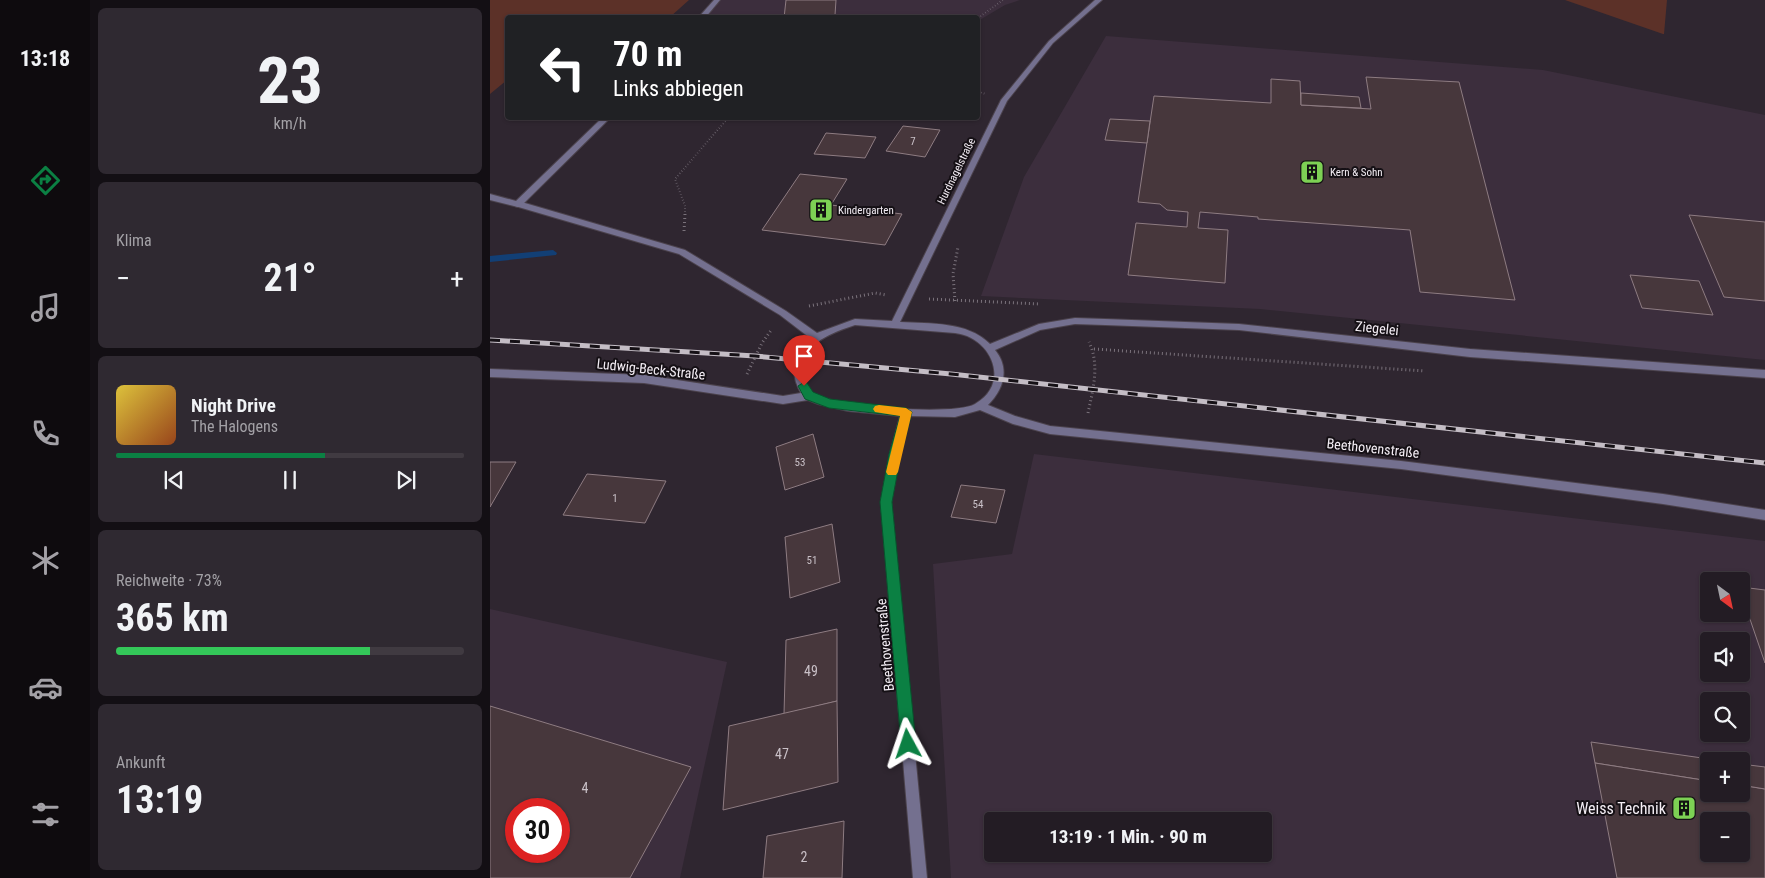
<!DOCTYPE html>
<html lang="de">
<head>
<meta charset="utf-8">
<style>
  :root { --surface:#231c24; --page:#2f2931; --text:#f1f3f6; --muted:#a3a1a6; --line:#403a41; --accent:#0b8043 }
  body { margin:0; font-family:"Roboto Condensed",sans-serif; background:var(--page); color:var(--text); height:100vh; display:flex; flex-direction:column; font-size:19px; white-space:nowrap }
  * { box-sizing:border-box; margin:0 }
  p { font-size:16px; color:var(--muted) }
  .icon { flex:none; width:28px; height:28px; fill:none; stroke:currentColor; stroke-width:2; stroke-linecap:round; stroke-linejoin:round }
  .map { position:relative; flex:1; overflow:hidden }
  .drawer { display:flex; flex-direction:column; gap:8px; padding:8px; background:#130f14; width:400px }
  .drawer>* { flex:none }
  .guide { position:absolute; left:15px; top:15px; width:475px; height:105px; border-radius:5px; box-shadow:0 1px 4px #0004,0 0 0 1px var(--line); background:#202124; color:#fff; overflow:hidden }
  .needle { width:32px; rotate:147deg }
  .controls { position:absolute; left:1210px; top:572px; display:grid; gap:10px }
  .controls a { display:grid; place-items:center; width:50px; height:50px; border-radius:5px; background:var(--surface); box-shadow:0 1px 4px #0004,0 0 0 1px var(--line); font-size:25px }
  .speed { position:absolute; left:15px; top:798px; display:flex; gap:10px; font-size:25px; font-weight:700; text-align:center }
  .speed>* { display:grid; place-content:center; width:65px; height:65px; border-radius:50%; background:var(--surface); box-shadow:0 1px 4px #0004,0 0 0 1px var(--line); line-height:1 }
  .speed .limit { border:8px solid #d22; background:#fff; color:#111 }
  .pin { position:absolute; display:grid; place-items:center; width:42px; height:42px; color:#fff; margin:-51px -21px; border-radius:50% 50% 50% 0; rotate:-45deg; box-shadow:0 0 5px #0007 }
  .pin .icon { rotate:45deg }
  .me { position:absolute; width:55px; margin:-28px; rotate:355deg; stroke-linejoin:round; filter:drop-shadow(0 0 4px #0008) }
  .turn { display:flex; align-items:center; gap:18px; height:105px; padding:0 25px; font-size:22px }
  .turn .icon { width:65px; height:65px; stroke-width:2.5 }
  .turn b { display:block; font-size:35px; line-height:42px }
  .big { font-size:38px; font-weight:700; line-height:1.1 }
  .drawer .card { flex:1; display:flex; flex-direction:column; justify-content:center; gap:8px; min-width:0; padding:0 18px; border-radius:8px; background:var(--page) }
  .drawer .dial { align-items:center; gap:0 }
  .dial b { font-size:65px; line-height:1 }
  .song { display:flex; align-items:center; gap:15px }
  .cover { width:60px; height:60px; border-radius:8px; background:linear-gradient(135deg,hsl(50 70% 55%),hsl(20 70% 35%)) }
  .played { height:5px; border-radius:2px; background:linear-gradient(90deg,var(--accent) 60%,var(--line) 60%) }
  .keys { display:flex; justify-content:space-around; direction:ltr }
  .heat { display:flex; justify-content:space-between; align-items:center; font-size:28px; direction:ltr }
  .charge { height:8px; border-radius:4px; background:linear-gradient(90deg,#34c759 73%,var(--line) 0) }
  .trip { position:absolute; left:494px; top:812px; width:288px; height:50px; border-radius:5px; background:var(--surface); box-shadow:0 1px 4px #0004,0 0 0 1px var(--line); font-weight:700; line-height:50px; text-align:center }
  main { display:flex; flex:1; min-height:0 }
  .menu { display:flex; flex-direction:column; width:90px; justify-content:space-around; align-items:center; background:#0e0b0e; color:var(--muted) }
  .menu .icon { width:35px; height:35px }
  .menu .selected { color:var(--accent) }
  .menu b { font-size:22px; color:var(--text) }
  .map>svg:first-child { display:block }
</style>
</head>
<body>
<main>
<nav class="menu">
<b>13:18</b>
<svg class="icon selected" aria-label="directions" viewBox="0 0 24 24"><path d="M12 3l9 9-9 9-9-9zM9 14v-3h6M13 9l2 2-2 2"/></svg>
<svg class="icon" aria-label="music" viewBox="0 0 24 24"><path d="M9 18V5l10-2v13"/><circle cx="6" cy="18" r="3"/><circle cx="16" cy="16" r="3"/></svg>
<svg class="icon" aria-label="phone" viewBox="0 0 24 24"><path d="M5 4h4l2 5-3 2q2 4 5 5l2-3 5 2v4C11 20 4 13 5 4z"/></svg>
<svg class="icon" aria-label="climate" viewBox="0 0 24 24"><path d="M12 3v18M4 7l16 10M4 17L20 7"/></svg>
<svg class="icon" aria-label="car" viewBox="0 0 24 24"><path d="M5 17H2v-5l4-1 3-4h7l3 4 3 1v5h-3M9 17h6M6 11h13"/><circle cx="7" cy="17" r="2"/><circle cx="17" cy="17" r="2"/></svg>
<svg class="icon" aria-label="filters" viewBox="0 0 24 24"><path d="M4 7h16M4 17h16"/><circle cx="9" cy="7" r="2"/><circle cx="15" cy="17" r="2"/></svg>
</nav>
<section class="drawer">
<div class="card dial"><b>23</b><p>km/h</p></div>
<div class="card"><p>Klima</p>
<div class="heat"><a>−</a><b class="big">21°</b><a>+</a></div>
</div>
<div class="card">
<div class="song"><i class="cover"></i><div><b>Night Drive</b><p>The Halogens</p></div></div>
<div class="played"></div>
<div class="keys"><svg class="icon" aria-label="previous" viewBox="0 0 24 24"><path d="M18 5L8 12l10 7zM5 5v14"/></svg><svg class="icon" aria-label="pause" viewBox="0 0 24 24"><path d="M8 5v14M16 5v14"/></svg><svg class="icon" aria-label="next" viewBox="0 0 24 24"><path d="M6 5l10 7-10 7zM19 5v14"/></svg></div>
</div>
<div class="card"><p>Reichweite · 73%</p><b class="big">365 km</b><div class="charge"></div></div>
<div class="card"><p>Ankunft</p><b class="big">13:19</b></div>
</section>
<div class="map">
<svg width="1275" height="878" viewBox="0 0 1275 878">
  <rect width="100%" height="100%" fill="#2f2630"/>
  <g fill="#3c2e3d" fill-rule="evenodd">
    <polygon points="228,0 530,0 515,5 488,21 488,18 215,18"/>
    <polygon points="616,36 1053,70 1275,115 1275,360 770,309 491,296 534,177"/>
    <path d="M544,454L1275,541V878H461L443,564L522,554ZM1219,581H1251V614H1219ZM1219,641H1251V674H1219ZM1219,701H1251V734H1219ZM1219,761H1251V794H1219ZM502,821H772V854H502ZM1219,821H1251V854H1219Z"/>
    <path d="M0,609L237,662L190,878H0ZM26,809H69V851H26Z"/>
  </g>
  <g fill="#5c3128">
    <polygon points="0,0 199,0 180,17 18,18 17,80 0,94"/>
    <polygon points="1075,0 1177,0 1174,34 1173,34"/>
  </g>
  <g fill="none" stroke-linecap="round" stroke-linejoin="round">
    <polygon fill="#123f75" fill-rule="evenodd" points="63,250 67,253 66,255 0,262 0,256"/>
  </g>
  <g fill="#47373c" stroke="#8e7c82" fill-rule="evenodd">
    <polygon points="296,0 346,0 345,15 422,17 294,18"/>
    <polygon points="876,77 969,82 1025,300 930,292 920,230 768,219 768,217 710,212 708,228 738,230 735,283 638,275 646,223 697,227 698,212 677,210 670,204 648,202 664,96 781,103 781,79 810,81 811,105 881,109"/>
    <polygon points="811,93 869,97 871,108 811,105"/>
    <polygon points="620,119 660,121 657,143 615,140"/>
    <polygon points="413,126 450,130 435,157 396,151"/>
    <polygon points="336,133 386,137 375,158 324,154"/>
    <polygon points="310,174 357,179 341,205 412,214 395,245 272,230"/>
    <polygon points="1199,215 1275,222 1275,301 1234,297"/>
    <polygon points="1140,275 1209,281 1223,315 1152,308"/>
    <polygon points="323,434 334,477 295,490 286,447"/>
    <polygon points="0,462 26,462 0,507"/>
    <polygon points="97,474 176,481 155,523 73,515"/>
    <polygon points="471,485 515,490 506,523 461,517"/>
    <polygon points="342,524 350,582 300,598 295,537"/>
    <polygon points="1251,587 1275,590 1275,663 1251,593"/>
    <polygon points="347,629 347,701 294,714 296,640"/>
    <polygon points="347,701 348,782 233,810 239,726"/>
    <path d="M0,706L201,767L140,878H0ZM26,809H69V851H26Z"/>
    <polygon points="1101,742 1233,761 1219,761 1219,781 1105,763"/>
    <path d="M1105,763L1219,781V794H1251V785L1275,789V878H1127ZM1219,821H1251V854H1219Z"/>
    <polygon points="1251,764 1275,767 1275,789 1251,785"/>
    <polygon points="354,821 352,878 273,878 277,836"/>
  </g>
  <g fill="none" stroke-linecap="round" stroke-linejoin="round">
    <g stroke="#4b424c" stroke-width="2">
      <g id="lane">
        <polygon points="224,0 230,0 215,18 208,18"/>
        <polygon points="112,118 120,118 31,206 28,207 0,200 0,194 26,201"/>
      </g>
    </g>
    <g stroke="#4b424c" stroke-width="2">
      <path id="street" d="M605,0H612L563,43L517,101L410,322C441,324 477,321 500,344L549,324L585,318L615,319L749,324L980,349L1275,370V378L980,357L749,330L615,325L585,324L550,330L505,350C520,368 514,389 498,405L525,416L560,426L911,461L1173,494L1275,510V520L1173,504L911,469L560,434L523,424L490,410L465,417L420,416L410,454L401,502L437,878H423L391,502L400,454L410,416L358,411L328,404L318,400L293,404L154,383L0,377V369L154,375L293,396L311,393C299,373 303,353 320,338L290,315L189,254L25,206L24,204L28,201L195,250L296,311L327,333L365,319L402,321L511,100L559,41ZM365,325L465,333C501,337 522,383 485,404C464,416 346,407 324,394C318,390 315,383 314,375C309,344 341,333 365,325Z"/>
    </g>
    <g stroke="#7a727b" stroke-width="2" stroke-dasharray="0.5 2.5" stroke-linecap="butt">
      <polyline points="488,18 513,0"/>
      <polyline points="488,92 496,94"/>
      <polyline points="195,215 195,206 185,179 238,118"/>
    </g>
    <g stroke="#7a727b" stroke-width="3" stroke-dasharray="1 3" stroke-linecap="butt">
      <polyline points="194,231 195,214"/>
      <polyline points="439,299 550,304"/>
      <polyline points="465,301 463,274 468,247"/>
      <polyline points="319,306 385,293 396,295"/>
      <polyline points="604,349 935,371"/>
      <polyline points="257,374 272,343 282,329"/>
      <path d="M598,413C603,389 610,365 599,342"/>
    </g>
    <use href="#lane" fill="#74708f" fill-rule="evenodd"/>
    <use href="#street" fill="#74708f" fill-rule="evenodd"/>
    <g stroke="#c4bdc5" stroke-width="5">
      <polyline id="rail" points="0,340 265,356 461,374 1275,463"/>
    </g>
    <use href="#rail" stroke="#151015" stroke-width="3" stroke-dasharray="10" stroke-linecap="butt"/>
  </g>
  <polygon fill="#0b8043" stroke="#07532c" points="314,382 317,383 323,392 340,399 416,408 422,412 411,454 402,502 426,744 423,750 418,752 413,750 411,744 390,502 399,454 410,416 339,408 315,399 308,386"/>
  <polygon fill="#f59e0b" points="389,405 416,408 422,412 408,472 406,475 398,475 396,472 410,416 385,412 383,409 385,406"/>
  <defs>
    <g id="building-square" transform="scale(1.25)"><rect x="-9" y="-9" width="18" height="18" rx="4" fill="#7dd154" stroke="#151015"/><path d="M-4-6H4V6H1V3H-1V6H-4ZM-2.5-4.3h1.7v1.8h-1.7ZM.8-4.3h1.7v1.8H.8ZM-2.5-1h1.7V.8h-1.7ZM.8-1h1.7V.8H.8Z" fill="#111"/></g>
  </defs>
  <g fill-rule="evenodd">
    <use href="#building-square" x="822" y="172"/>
    <use href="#building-square" x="331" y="210"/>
    <use href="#building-square" x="1194" y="808"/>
  </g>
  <g text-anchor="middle" stroke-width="4" stroke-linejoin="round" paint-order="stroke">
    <g font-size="11" fill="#c9c0c7">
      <text x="423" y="145">7</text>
      <text x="310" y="466">53</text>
      <text x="125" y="502">1</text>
      <text x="488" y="508">54</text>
      <text x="322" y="564">51</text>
    </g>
    <g font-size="11" fill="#f4eef5" stroke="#151015">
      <text transform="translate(466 171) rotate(-64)" y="4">Hurdnagelstraße</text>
    </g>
    <g font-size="11" fill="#f4eef5" stroke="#151015" text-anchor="start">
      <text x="840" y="176">Kern &amp; Sohn</text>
      <text x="348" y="214">Kindergarten</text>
    </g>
    <g font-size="14" fill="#f4eef5" stroke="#151015">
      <text transform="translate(887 328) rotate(6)" y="5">Ziegelei</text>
      <text transform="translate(161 369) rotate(6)" y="5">Ludwig-Beck-Straße</text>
      <text transform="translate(883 448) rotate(6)" y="5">Beethovenstraße</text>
      <text transform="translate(395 645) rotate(-95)" y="5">Beethovenstraße</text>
    </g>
    <g font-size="14" fill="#c9c0c7">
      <text x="321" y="676">49</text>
      <text x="292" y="759">47</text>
      <text x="95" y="793">4</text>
      <text x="314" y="862">2</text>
    </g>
    <g font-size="16" fill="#f4eef5" stroke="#151015" text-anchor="end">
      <text x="1176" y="814">Weiss Technik</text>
    </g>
  </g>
</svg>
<div class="controls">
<a><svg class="needle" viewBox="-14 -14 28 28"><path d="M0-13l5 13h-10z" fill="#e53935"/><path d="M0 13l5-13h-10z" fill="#a3a1a6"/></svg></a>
<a><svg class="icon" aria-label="sound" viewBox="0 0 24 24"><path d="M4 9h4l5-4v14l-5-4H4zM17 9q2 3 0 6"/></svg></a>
<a><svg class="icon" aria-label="search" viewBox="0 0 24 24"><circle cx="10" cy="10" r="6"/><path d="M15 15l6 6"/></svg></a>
<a>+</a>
<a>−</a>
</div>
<div class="speed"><div class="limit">30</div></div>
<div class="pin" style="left:314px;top:386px;background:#d93025"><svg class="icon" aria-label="arrive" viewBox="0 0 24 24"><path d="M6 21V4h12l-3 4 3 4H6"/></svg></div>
<svg class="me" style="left:418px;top:744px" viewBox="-20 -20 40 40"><path d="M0-17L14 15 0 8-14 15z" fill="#0b8043" stroke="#fff" stroke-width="4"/></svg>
<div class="trip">13:19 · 1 Min. · 90 m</div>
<div class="guide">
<div class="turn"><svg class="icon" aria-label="left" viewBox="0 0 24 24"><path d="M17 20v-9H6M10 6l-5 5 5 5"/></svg><div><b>70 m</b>Links abbiegen</div></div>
</div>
</div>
</main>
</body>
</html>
